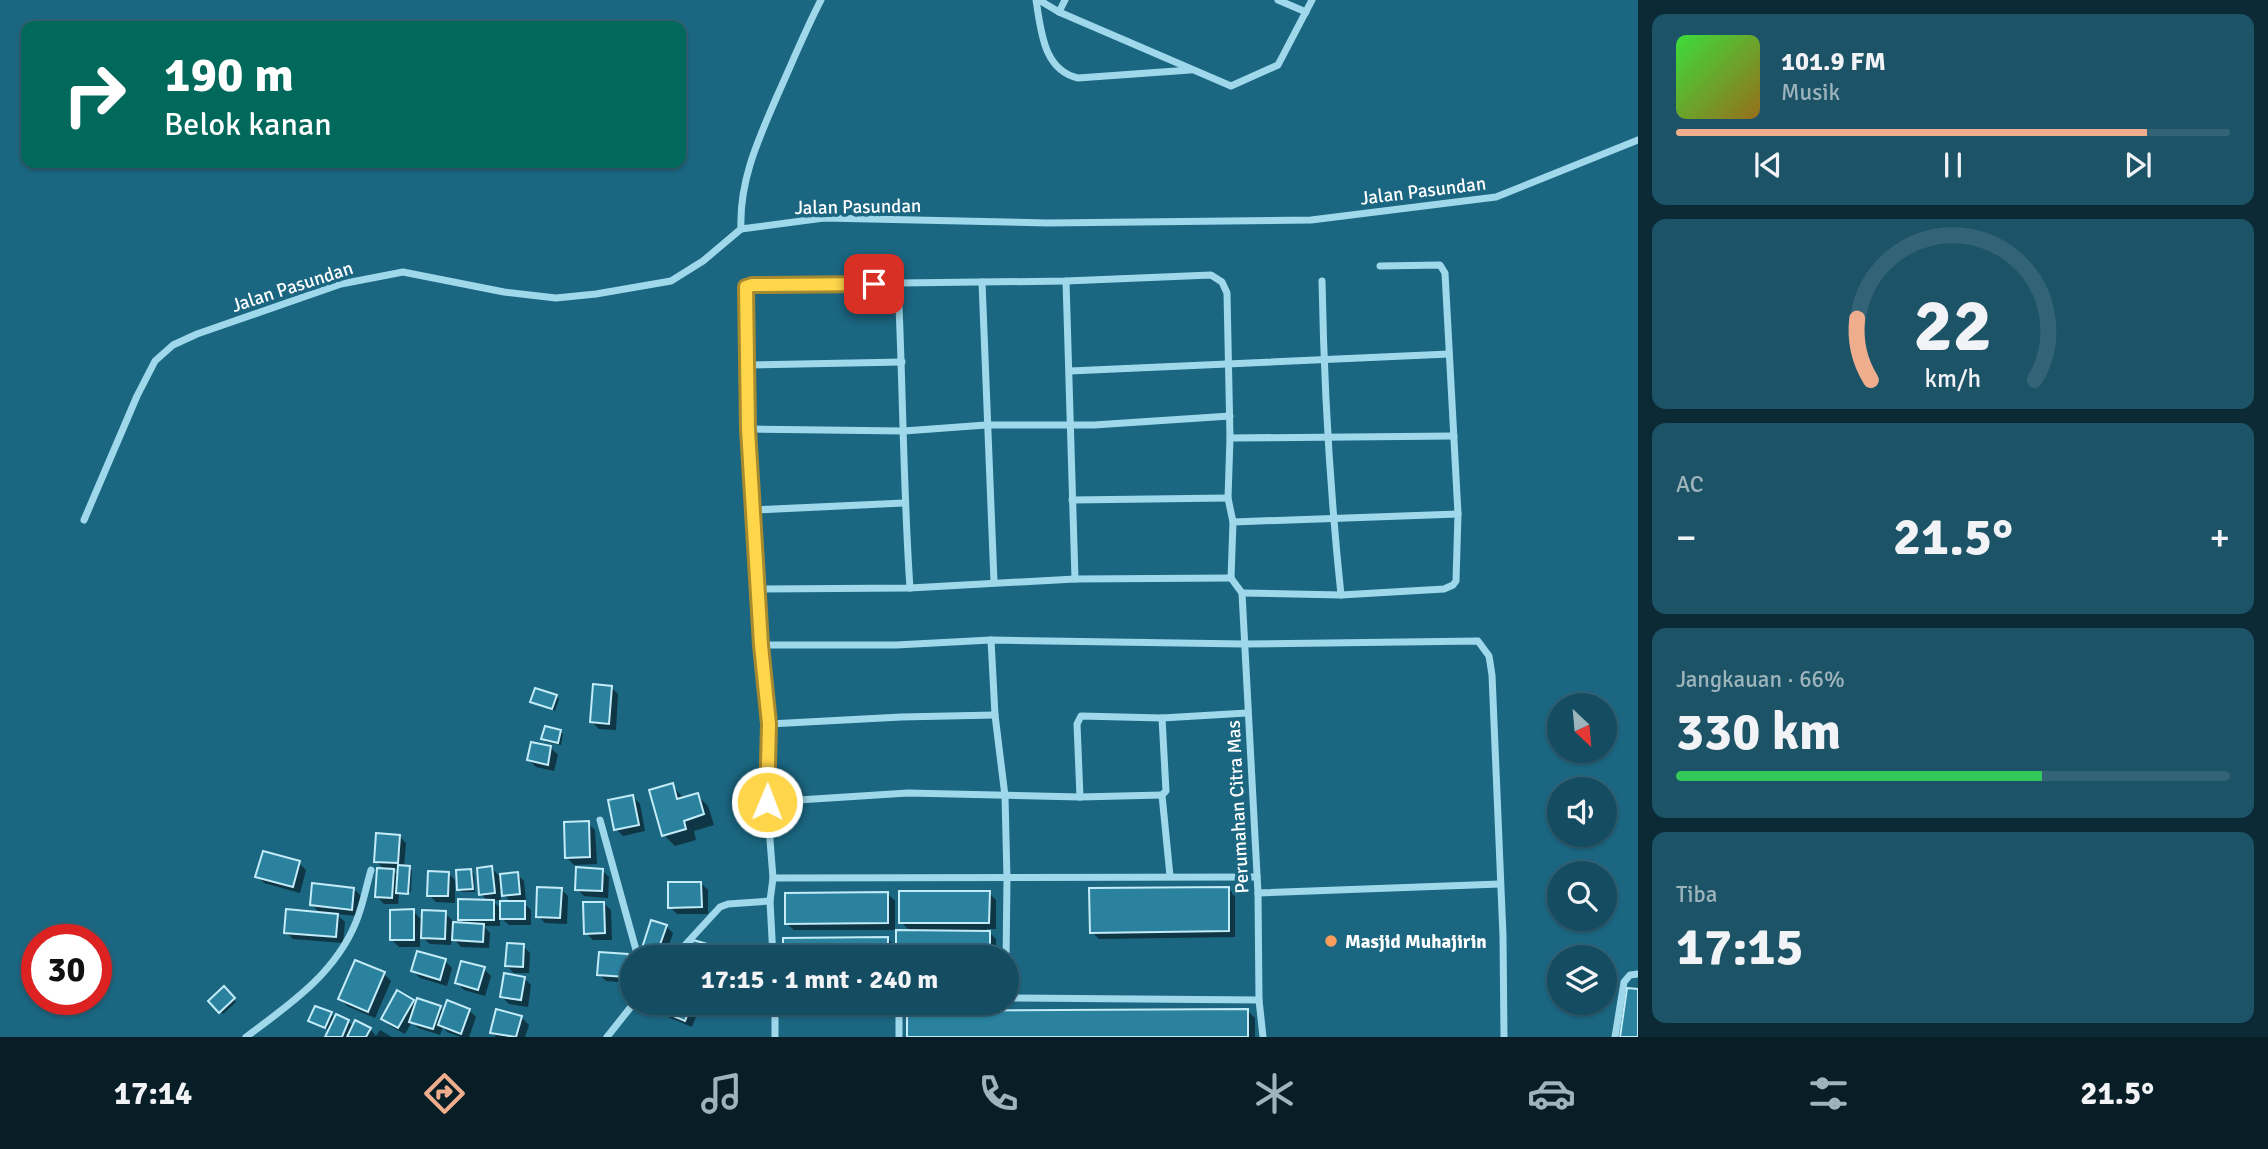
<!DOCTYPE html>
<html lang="id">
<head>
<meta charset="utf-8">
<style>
  :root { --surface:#144c61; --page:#1d5367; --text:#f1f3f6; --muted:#9db4bd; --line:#336376; --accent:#eead8d }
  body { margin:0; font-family:Signika,sans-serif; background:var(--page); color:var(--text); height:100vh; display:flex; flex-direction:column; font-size:26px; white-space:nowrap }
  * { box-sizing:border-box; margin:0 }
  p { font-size:23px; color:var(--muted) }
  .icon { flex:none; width:38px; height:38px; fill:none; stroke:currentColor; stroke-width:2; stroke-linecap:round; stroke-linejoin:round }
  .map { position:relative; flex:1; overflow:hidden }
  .sheet { display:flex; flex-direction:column; gap:14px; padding:14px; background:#0b2a35; width:630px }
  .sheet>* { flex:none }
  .hud { position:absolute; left:21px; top:21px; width:665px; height:147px; border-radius:14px; box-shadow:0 2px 5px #0004,0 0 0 2px var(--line); background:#00695c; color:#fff; overflow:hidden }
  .needle { width:46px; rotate:154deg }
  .controls { position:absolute; left:1547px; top:693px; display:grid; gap:14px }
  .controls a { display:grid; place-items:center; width:70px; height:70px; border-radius:50%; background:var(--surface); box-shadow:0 2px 5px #0004,0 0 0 2px var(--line); font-size:35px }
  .speed { position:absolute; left:21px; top:924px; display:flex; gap:14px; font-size:35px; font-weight:700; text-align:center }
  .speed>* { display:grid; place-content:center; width:91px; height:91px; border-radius:50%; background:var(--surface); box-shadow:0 2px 5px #0004,0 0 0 2px var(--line); line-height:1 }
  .speed .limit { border:10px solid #d22; background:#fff; color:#111 }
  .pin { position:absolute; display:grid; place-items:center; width:60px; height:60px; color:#fff; margin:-30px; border-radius:14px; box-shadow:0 4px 10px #0006 }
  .me { position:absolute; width:77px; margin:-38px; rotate:1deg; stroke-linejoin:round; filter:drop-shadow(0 0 5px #0008) }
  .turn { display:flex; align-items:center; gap:24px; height:147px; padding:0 28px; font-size:32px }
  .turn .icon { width:91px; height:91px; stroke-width:2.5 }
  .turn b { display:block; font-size:49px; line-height:60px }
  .big { font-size:52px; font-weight:800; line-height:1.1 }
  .sheet .card { flex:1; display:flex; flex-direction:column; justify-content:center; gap:10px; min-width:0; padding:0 24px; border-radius:14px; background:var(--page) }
  .sheet .dial { align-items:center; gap:0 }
  .dial svg { height:182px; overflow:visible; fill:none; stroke:var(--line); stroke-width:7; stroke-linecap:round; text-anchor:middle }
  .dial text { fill:var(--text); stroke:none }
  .song { display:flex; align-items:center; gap:21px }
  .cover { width:84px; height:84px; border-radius:10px; background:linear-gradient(135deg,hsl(120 70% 55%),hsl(40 70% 35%)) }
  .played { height:7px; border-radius:4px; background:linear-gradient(90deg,var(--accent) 85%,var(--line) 85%) }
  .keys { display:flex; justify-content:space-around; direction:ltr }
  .heat { display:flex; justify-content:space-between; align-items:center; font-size:38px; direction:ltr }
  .charge { height:10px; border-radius:5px; background:linear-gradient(90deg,#34c759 66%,var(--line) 0) }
  .trip { position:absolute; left:620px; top:945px; width:399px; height:70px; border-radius:35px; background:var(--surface); box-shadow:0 2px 5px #0004,0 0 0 2px var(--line); font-weight:800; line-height:70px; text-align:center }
  .menu { display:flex; height:112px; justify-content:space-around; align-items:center; background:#081e27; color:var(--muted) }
  .menu .icon { width:49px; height:49px }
  .menu .on { color:var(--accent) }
  .menu b { font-size:32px; color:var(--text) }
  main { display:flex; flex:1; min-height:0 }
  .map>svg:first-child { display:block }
</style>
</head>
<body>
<main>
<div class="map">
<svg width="1638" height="1037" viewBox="0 0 1638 1037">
  <rect width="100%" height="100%" fill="#1b6681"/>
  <g fill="#0007" fill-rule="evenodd">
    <polygon points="611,687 618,694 616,730 599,729 592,722"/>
    <polygon points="556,696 559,699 555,711 532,702"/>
    <polygon points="560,731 563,734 561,745 546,742 543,739"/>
    <polygon points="551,748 558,755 554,771 536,767 529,760"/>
    <polygon points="672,785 684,799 697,795 708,806 714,825 694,831 696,840 675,846 664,835"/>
    <polygon points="633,797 640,804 645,831 623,836 616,829"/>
    <polygon points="588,823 595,830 597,864 574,865 567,858"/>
    <path d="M399,836L406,843L404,867L412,870L411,892L399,891V895L411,896L399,895L398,904H384L377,897L385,870L376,861ZM391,869H399V876Z"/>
    <polygon points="299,863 306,870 300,893 264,883 257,876"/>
    <path d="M492,868L499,876L517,874L524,881L526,901H522L531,910V925H509L500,917V926H484L490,933L489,948L461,947L452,937L451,945L430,944L420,935V947H399L392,940L413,911L423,921L445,913L452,920V924L465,925L460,919L488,901L481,894ZM500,891L512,903L502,910L493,901L501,900Z"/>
    <polygon points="602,870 609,877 608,898 584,896 577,889"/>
    <polygon points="471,871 474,874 475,892 462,892 459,889"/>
    <polygon points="448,873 455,880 455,903 436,902 429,895"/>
    <polygon points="701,883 708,890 708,914 677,914 670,907"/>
    <polygon points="1228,888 1235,895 1235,937 1099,939 1092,932"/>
    <polygon points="354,889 361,896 358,916 336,914 345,922 343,943 293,939 286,932 321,914 312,905"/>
    <polygon points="561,889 568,896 567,924 545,923 538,916"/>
    <polygon points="989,893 996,900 996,929 986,929 996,939 996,957 785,957 785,940 888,939 898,949 911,932 901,922"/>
    <polygon points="888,894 895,901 895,930 794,930 786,923"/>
    <polygon points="603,903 611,910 612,940 593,940 586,933"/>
    <polygon points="666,926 673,933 665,957 650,957 643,950"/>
    <polygon points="694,942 728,952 734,957 690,957"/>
    <polygon points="523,946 530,953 529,973 514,973 507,966"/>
    <polygon points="627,956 632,961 632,983 606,981 599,974"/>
    <polygon points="445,961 452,968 447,986 420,978 413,971"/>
    <polygon points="484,969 491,976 485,996 464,990 457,983"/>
    <polygon points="384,974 391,981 375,1018 347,1006 340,999"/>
    <polygon points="524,978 531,985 528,1007 509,1004 502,997"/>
    <polygon points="224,989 236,1002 223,1014 211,1001"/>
    <polygon points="413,1001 416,1005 440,1008 445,1012 469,1010 476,1017 469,1037 461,1037 447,1032 443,1027 440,1035 418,1028 412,1022 405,1034 390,1026 383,1019"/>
    <polygon points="658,1003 700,1003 701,1004 692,1027 663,1015 656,1008"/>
    <polygon points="498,1011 522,1018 529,1025 525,1037 496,1037 492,1032"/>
    <polygon points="1248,1011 1255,1018 1255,1037 909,1037"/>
    <polygon points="331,1014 335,1019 348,1021 354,1027 370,1029 376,1036 380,1030 392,1037 327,1037 330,1030 310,1021"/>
  </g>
  <g fill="#2a829f" stroke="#c3ebf8" stroke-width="2">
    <polygon points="593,684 612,686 609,724 590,722"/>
    <polygon points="535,688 557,695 552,709 530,702"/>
    <polygon points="545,726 561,730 558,743 541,739"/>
    <polygon points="531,742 551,746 548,765 527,760"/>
    <polygon points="673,783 677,799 698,793 704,814 684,821 686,829 662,836 649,790"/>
    <polygon points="633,795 639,825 614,830 608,800"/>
    <polygon points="589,821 590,857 565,858 564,822"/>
    <polygon points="376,833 400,835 398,863 374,862"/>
    <polygon points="263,851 300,861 293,887 255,877"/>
    <polygon points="398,865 410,866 408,894 396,893"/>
    <polygon points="492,866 495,893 479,895 477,868"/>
    <polygon points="576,867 603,869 602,891 575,890"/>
    <polygon points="377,868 394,869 392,898 375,897"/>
    <polygon points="471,869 473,889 457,890 456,870"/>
    <polygon points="428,871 449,872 448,896 427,896"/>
    <polygon points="518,872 520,894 502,896 500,874"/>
    <polygon points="668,882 701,882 702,907 668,908"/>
    <polygon points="312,883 354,888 352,910 310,905"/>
    <polygon points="537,887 562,888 560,918 536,917"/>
    <polygon points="1229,887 1229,931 1090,933 1089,888"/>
    <polygon points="899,891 990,891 989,923 899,923"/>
    <polygon points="888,892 888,923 785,924 785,893"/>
    <polygon points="458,899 494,900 494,920 458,920"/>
    <rect x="500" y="901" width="25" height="18"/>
    <polygon points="583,902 604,902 605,933 584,934"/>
    <polygon points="286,909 338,914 336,937 284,933"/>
    <polygon points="414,909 414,940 390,940 390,910"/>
    <polygon points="422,910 446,911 445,939 421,938"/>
    <polygon points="651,920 667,925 656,956 641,951"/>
    <polygon points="453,922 484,924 483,942 452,940"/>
    <polygon points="896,930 990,931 990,957 896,957"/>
    <polygon points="888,937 888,957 783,957 783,938"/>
    <polygon points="693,940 729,950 727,957 688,957"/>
    <polygon points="507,943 524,944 523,967 505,966"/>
    <polygon points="417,951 446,959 440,980 411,971"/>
    <polygon points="599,952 628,954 626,977 597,975"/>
    <polygon points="355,960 385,972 368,1012 338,999"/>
    <polygon points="461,961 485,967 478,990 455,983"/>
    <polygon points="504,973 525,977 521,1000 500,997"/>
    <polygon points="224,986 235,998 219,1013 208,1001"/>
    <polygon points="1627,988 1638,989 1638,1037 1620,1037"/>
    <polygon points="397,990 414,1000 398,1028 381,1019"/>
    <polygon points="417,998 441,1006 433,1029 409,1022"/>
    <polygon points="447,1000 470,1009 461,1034 438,1025"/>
    <polygon points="656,1003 692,1003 685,1021 654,1008"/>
    <polygon points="315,1006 332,1012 325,1028 308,1021"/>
    <polygon points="496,1009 522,1016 516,1037 490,1033"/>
    <polygon points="1248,1009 1248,1037 907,1037 907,1011"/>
    <polygon points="336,1014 349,1020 342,1037 325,1037"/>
    <polygon points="355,1020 371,1028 366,1037 347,1037"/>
  </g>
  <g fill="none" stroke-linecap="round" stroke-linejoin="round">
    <g stroke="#9fd8ea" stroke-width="7">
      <path d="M1036,0C1041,30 1043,70 1078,78L1190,70"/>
      <polyline points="1039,0 1059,12 1231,86 1278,65 1312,0"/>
      <polyline points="1278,0 1306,12"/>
      <polyline points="1059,12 1065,0"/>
      <path d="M741,229C739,180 759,138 778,94C792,63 805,31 821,0"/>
      <polyline points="1066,281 1075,579"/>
      <path d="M1322,281C1324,386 1330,491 1341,595"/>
      <polyline points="982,282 994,582"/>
      <path d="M898,284C903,385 903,487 910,588"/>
      <polyline points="746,365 902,362"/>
      <polyline points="1070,371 1449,354"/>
      <polyline points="748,429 904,431 986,425 1094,425 1230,416"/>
      <polyline points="1230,438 1454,436"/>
      <polyline points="1072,500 1228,498"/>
      <polyline points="754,510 904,503"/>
      <polyline points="84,520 137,396 155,361 173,345 197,334 341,284 403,272 504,292 556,298 596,294 671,281 703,261 741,229 824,218 1048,223 1311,220 1496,197 1638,140"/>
      <polyline points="1233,522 1458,514"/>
      <polyline points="1231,578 1242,593 1258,893 1259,1000 1263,1037"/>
      <polyline points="758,589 910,588 1075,579 1231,578"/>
      <polyline points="1242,593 1341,595 1444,589 1453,585 1456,581 1458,514 1445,273 1440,265 1380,266"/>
      <polyline points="991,640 995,715 1005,796 1007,879 1006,962"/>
      <polyline points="761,645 896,645 991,640 1244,644 1478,641 1489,656 1492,675 1503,936 1504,1037"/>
      <polyline points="1162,718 1166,791 1162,795 1170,876"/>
      <polyline points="769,724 901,717 995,715"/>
      <polyline points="1080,797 1077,724 1081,716 1162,718 1247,713"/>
      <polyline points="767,802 908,793 1080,797 1162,795"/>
      <polyline points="600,820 638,957"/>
      <polyline points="773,878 1257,877"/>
      <polyline points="1258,893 1500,884"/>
      <polyline points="674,957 720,907 728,904 770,901"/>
      <polyline points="773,957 770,901 773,878 767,802 769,724 761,645 748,429 746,287 752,285 1066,281 1211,275 1222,282 1227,293 1230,438 1228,498 1233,522 1231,578"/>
      <polyline points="1006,998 1259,1000"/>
      <polyline points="775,1003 775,1037"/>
      <polyline points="899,1003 899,1037"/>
      <path d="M246,1037C289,1005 335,974 356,922C363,905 366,887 371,870"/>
      <polyline points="607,1037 634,1003"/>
      <polyline points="1615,1037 1624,982 1630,975 1638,974"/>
    </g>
  </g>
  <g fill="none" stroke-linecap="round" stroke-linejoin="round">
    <g stroke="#a68a30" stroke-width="18">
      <polyline id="route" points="767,802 769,724 761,645 748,429 746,287 752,285 874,284"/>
    </g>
    <use href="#route" stroke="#ffd54a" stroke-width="12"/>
  </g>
  <circle fill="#fc9d5b" stroke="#1b6681" stroke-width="2.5" cx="1331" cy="941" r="7"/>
  <g text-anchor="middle" stroke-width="7" stroke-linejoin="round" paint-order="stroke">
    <g font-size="19" fill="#fff" stroke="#1b6681">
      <text transform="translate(1423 190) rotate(-7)" y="7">Jalan Pasundan</text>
      <text transform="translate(858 206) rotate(-1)" y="7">Jalan Pasundan</text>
      <text transform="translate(292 286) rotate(-18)" y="7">Jalan Pasundan</text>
      <text transform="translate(1237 807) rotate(-93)" y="7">Perumahan Citra Mas</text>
    </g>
    <g font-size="19" font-weight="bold" fill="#fff" stroke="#1b6681" text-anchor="start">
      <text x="1345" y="948">Masjid Muhajirin</text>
    </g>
  </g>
</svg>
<div class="controls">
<a><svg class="needle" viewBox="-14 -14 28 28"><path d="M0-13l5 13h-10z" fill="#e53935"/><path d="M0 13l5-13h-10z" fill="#9db4bd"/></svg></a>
<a><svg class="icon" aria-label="sound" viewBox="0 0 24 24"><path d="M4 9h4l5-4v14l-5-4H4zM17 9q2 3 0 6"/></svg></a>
<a><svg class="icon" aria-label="search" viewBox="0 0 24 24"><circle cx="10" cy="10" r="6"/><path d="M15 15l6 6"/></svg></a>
<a><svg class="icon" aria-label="layers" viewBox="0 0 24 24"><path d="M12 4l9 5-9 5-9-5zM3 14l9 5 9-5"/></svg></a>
</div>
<div class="speed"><div class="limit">30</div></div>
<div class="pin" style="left:874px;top:284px;background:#d93025"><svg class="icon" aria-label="arrive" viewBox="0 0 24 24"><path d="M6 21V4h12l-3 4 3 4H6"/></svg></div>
<svg class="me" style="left:767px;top:802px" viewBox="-20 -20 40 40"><circle r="17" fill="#ffd54a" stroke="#fff" stroke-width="3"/><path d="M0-11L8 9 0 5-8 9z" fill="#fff"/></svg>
<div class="trip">17:15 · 1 mnt · 240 m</div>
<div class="hud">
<div class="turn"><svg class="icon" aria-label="right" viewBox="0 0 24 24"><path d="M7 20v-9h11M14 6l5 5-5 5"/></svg><div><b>190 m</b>Belok kanan</div></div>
</div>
</div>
<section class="sheet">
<div class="card">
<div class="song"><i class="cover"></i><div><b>101.9 FM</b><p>Musik</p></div></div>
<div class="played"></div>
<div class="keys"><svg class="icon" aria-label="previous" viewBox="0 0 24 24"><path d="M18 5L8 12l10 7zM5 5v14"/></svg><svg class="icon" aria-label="pause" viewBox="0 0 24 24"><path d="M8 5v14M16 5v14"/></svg><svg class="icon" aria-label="next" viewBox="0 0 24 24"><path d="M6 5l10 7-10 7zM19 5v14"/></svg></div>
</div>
<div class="card dial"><svg viewBox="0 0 100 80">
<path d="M14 69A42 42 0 1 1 86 69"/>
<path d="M14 69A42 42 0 0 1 8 42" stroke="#eead8d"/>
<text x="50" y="56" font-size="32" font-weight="700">22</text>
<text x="50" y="72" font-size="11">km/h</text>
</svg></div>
<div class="card"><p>AC</p>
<div class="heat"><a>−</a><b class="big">21.5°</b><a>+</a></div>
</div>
<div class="card"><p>Jangkauan · 66%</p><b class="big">330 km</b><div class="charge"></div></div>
<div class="card"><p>Tiba</p><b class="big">17:15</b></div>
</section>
</main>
<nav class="menu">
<b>17:14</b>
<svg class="icon on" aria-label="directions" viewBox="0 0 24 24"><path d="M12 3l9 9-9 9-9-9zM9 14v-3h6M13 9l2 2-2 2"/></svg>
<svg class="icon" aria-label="music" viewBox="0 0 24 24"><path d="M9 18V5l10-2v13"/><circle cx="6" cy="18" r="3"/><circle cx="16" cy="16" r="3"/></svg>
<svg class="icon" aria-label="phone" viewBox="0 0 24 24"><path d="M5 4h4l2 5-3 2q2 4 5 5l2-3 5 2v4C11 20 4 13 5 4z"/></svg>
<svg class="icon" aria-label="climate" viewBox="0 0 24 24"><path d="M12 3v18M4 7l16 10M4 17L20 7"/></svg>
<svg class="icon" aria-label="car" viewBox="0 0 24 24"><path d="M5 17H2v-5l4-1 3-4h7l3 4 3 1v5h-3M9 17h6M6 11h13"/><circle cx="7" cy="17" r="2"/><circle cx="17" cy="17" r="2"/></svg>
<svg class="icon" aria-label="filters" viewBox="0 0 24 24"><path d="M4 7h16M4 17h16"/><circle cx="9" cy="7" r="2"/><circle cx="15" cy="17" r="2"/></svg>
<b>21.5°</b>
</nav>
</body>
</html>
